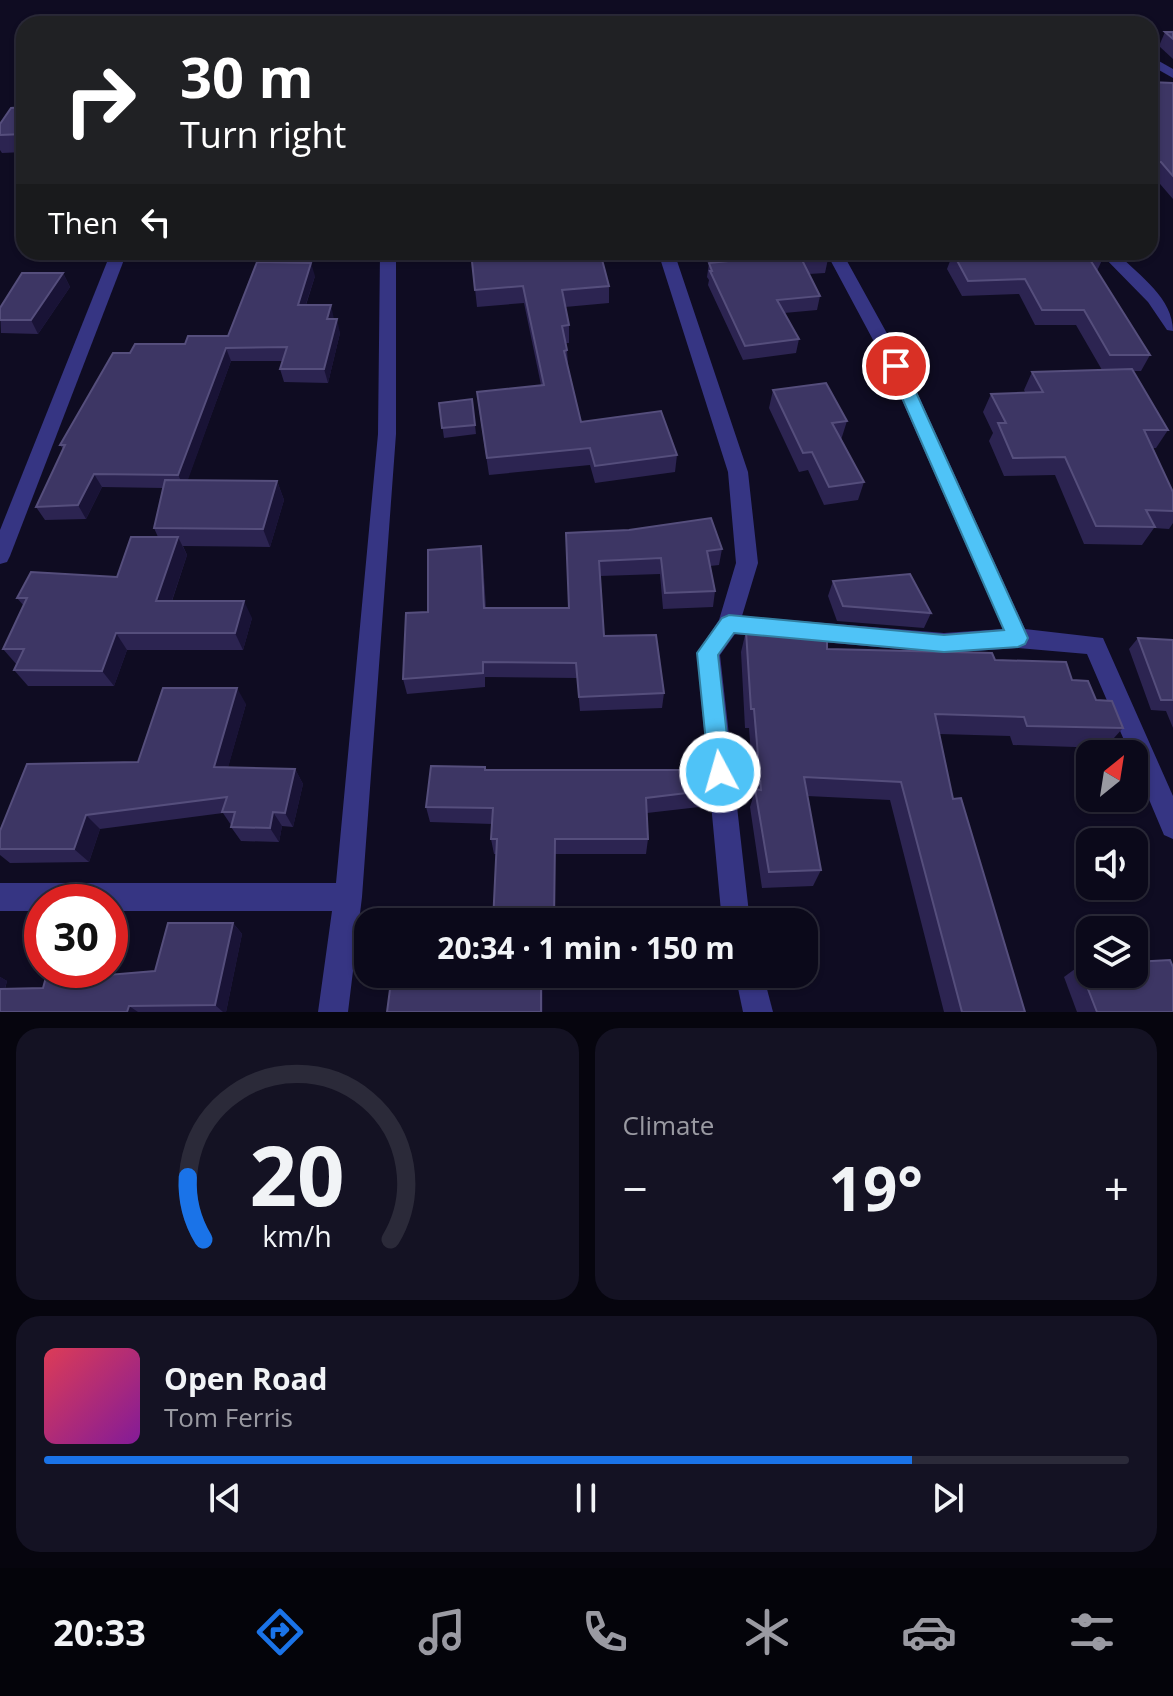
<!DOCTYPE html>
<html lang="en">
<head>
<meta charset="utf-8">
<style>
  :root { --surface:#0b091a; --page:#141223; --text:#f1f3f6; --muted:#9a9aa2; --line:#2b2a39; --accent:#1a73e8 }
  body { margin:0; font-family:"Open Sans",sans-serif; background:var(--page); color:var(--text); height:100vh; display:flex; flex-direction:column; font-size:30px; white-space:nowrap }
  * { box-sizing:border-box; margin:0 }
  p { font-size:26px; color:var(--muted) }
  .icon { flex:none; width:44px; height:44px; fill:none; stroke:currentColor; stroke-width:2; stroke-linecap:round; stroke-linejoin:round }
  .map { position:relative; height:1012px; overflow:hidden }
  .drawer { display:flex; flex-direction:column; gap:16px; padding:16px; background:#06050e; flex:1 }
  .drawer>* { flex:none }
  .banner { position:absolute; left:16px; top:16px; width:1142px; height:244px; border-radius:24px; box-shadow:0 2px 6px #0004,0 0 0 2px var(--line); background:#202124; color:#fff; overflow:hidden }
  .needle { width:52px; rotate:30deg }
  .fabs { position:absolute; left:1076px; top:740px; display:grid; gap:16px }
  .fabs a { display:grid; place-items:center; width:72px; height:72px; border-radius:16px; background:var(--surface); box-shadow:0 2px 6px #0004,0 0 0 2px var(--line); font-size:40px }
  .speed { position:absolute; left:24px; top:884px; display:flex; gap:16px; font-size:40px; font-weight:700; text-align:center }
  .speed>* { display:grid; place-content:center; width:104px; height:104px; border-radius:50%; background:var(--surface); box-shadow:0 2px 6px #0004,0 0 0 2px var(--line); line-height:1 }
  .speed .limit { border:12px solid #d22; background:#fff; color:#111 }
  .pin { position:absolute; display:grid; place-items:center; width:68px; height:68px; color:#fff; margin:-34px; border:4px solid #fff; border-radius:50%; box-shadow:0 2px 8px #0007 }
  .me { position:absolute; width:88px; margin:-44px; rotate:354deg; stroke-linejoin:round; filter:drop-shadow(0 0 6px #0008) }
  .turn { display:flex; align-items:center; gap:28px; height:168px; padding:0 32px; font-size:36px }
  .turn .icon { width:104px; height:104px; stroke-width:2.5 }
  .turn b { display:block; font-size:56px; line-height:68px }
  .then { display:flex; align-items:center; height:76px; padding:0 32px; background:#0003; gap:16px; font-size:30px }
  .big { font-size:60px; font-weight:700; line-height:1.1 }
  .drawer .tile { flex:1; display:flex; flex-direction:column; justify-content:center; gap:12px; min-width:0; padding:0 28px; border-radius:24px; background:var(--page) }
  .drawer .dial { align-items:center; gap:0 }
  .dial svg { height:208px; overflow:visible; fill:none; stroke:var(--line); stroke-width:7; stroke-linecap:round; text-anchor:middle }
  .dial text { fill:var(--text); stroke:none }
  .song { display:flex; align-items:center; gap:24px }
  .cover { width:96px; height:96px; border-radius:12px; background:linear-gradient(135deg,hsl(350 70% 55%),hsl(290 70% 35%)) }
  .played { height:8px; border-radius:4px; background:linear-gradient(90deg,var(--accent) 80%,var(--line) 80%) }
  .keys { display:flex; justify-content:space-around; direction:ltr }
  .heat { display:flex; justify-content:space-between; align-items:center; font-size:44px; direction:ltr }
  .drawer .tiles { flex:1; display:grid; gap:16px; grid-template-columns:1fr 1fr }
  .tile:last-child { grid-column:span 2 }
  .trip { position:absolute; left:354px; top:908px; width:464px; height:80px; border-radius:24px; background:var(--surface); box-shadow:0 2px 6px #0004,0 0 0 2px var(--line); font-weight:700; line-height:80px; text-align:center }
  .tab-bar { display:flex; height:128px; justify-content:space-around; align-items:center; background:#04040a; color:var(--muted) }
  .tab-bar .icon { width:56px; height:56px }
  .tab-bar .on { color:var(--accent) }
  .tab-bar b { font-size:36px; color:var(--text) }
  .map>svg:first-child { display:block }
</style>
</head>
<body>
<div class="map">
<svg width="1173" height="1012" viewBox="0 0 1173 1012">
  <rect width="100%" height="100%" fill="#0f0c22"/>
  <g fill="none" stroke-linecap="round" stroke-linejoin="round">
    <polyline stroke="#28b9ad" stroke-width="4" stroke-dasharray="3 5" stroke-linecap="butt" points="141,252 284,252"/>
    <g fill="#363583" fill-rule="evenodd">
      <polygon points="1150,56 1173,69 1173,78 1150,65"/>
      <polygon points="111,252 127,252 10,556 7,562 0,564 0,530"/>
      <polygon points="380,252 396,252 396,434 362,897 348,1012 318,1012 332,911 110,911 110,902 42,902 42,911 0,911 0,883 336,883 378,434"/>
      <polygon points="658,252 674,252 748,472 758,563 742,616 944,633 1003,629 887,366 826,252 842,252 905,366 1025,629 1103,638 1173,796 1173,839 1164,835 1134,764 1134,754 1130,754 1087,654 1018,648 944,653 735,634 720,655 750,922 722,922 697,653 719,620 736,563 728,472"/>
      <path d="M1099,252H1116C1138,275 1173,297 1173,331L1167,330L1148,302Z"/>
      <polygon points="735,974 763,974 773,1012 743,1012"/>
    </g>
  </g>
  <g fill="#2c2451">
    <polygon points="1165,32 1173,32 1173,59 1159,46"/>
    <polygon points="1150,82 1173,83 1173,199 1154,177 1150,176"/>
    <polygon points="24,107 24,152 2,153 0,150 0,124"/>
    <polygon points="471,252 609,286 609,303 565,307 569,325 569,343 566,343 567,350 568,366 581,422 677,455 675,472 595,483 590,465 489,475 479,409 541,385 524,303 477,307"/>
    <polygon points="730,252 825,252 828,259 825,273 809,274 820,296 817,310 784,313 799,339 796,353 743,360 708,285 709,280 707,277 709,263 733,261"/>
    <polygon points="953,253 1103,258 1097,271 1150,355 1141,371 1133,371 1168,430 1156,448 1153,448 1173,492 1173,523 1169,529 1154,528 1142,545 1084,544 1055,475 1004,476 989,441 993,433 983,412 991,394 1025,392 1024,390 1032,372 1102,370 1076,325 1035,325 1019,294 962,296 947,269"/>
    <polygon points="63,273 70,287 38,334 1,333 0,308"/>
    <polygon points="315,276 306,305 334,319 340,333 328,383 284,382 280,369 282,361 231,361 187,481 277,481 284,500 270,547 183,546 187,555 172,601 252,618 243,650 127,650 114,686 28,686 14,670 17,665 3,649 24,606 17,598 117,577 158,537 154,528 163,488 102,487 86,519 45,520 36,507 63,449 60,445 130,353 228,336"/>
    <polygon points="773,390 847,421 841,440 864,482 858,500 824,505 808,470 799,472 769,408"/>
    <polygon points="472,399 476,434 444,438 439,403"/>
    <polygon points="566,533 722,549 719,565 710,566 715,591 713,607 663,609 660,574 600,576 604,636 664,693 662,708 580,711 577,678 485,677 485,687 407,694 403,679 428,612 483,562 486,608 569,608"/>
    <polygon points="833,581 931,613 924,628 837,621 828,596"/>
    <polygon points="746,631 827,649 995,660 1072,680 1096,700 1123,728 1105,748 1013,745 1010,736 939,734 953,799 1025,1012 944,1012 890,800 807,796 821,870 813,886 762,888 750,807 754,794 749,728 745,728 741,652"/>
    <polygon points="1138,638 1173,640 1173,728 1166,711 1151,710 1129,649"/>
    <polygon points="246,704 228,767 295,769 303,784 293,827 282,826 279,842 241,841 231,827 231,825 223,813 100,829 89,862 10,863 0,855 0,831 138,762"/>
    <polygon points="485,767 486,770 712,790 708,806 647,813 648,839 646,854 494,854 491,839 492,824 430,822 426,807"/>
    <polygon points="233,923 242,934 226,1012 0,1012 0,977 7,981 5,989 43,988 123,931 112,975 155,971"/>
    <polygon points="1079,966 1173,1012 1077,1012 1064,977"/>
  </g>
  <g fill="#191336">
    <polygon points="311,263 315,276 301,319 298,305"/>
    <polygon points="63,273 70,287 38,334 31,320"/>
    <polygon points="331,305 334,319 327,319"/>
    <polygon points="337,319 340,333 328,383 324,369"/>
    <polygon points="226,348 231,361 185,488 178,475"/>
    <polygon points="94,474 102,487 86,519 78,505"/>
    <polygon points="277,481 284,500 270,547 263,529"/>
    <polygon points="178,537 187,555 166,618 156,601"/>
    <polygon points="481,546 483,562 486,623 484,608"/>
    <polygon points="244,601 252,618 243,650 235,633"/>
    <polygon points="116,633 127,650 114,686 102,671"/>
    <polygon points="237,688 246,704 224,782 214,767"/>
    <polygon points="295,769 303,784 293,827 285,813"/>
    <polygon points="273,812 282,826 279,842 270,828"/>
    <polygon points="86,815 100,829 89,862 74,849"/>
    <polygon points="555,839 555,922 554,922"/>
    <polygon points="110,921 123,931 110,985 96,976 98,970 110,970"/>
    <polygon points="233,923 242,934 226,1012 223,1012 215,1005"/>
    <rect x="541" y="974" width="2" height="38"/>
    <polygon points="0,977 7,981 2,998 0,997"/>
    <polygon points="129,1006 138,1012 127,1012"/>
  </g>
  <g fill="#3d3664" stroke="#554e7c" stroke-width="2">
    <polygon points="1165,32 1173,32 1173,39"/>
    <polygon points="1150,82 1173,83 1173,176 1161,162 1150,162"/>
    <polygon points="24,107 24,134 0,135 0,124 11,108"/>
    <polygon points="471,252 600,252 609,286 562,290 569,325 562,326 567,350 564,351 581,422 661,411 677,455 595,466 590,448 487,458 477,392 544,385 523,286 475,290"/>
    <polygon points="737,252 825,252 828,259 802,260 820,296 777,300 799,339 745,346 710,271 712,271 709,263 740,260"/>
    <polygon points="993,252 1099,252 1103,258 1089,258 1150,355 1110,355 1084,310 1042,310 1025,279 968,281 953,253"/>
    <polygon points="257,262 311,263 298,305 331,305 327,319 337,319 324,369 280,369 287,347 226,348 178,475 94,474 78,505 36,507 65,445 60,445 113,353 130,353 135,344 185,344 188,336 228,336"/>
    <polygon points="22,273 63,273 31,320 0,320 0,308"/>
    <polygon points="1132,369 1168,430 1144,430 1173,492 1173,511 1146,510 1155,527 1096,526 1065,457 1013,458 998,423 1006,423 991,394 1043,392 1032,372"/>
    <polygon points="826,383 847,421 832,423 864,482 829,487 812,452 803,453 773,390"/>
    <polygon points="472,399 475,425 442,428 439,403"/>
    <polygon points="165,480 277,481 263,529 154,528"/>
    <polygon points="711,518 722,549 707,551 715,591 665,593 661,558 599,561 604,636 656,635 664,693 579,697 576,663 483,662 483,673 403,679 406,613 428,612 428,550 481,546 484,608 569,608 566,533 629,530"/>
    <polygon points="131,537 178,537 156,601 244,601 235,633 116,633 102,671 14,670 24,649 3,649 27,598 17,598 31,572 117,577"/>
    <polygon points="910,574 931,613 843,606 833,581"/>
    <polygon points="746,631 827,636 827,649 992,653 995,660 1066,662 1072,680 1088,681 1096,700 1112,701 1123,728 1027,726 1024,717 935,714 953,799 961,798 1025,1012 962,1012 901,782 804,777 821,870 769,872 755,789 761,790 754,709 751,709"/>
    <polygon points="1138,638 1173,640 1173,700 1161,700"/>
    <polygon points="163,688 237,688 214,767 295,769 285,813 273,812 270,828 231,827 235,812 222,812 227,797 86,815 74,849 0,849 0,831 27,764 138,762"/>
    <polygon points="431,766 485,767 485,770 710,770 712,790 646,798 648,839 555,839 554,922 493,922 497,839 491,839 493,808 426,807"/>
    <polygon points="168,923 233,923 215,1005 129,1006 127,1012 0,1012 0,989 43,988 48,970 98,970 96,976 155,971"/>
    <polygon points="1170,960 1173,967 1173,1012 1097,1012 1079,966 1090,965 1090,974 1134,974 1134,962"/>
    <polygon points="392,974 541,974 541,1012 387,1012"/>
  </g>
  <polygon fill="#4fc3f7" stroke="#337fa1" stroke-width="2" points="896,361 904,366 1028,638 1025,644 1018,647 944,652 734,633 718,655 731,772 728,780 720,783 712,780 709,772 697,653 722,618 729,615 944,635 1004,630 888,366"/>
</svg>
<div class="fabs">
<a><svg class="needle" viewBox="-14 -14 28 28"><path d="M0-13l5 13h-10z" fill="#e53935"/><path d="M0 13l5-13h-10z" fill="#9a9aa2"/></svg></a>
<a><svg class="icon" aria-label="sound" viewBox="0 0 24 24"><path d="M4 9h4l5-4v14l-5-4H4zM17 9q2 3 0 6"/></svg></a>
<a><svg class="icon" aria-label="layers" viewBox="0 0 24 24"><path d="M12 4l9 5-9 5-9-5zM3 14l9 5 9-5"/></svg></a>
</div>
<div class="speed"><div class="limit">30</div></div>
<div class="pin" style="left:896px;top:366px;background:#d93025"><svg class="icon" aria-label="arrive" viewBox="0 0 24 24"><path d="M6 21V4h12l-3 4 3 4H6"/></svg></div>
<svg class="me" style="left:720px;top:772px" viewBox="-20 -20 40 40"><circle r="17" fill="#4fc3f7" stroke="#fff" stroke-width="3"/><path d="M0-11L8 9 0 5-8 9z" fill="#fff"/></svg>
<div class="trip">20:34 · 1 min · 150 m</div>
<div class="banner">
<div class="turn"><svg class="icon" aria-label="right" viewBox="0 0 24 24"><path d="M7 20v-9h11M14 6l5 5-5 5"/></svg><div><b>30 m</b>Turn right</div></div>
<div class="then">Then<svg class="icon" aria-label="left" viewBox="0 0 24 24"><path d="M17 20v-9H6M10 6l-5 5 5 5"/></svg></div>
</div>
</div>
<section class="drawer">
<div class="tiles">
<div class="tile dial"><svg viewBox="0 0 100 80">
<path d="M14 69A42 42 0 1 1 86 69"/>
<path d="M14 69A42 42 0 0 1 8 45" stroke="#1a73e8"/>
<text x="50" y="56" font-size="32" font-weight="700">20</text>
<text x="50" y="72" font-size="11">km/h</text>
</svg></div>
<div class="tile"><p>Climate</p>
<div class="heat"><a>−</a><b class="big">19°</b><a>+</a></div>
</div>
<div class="tile">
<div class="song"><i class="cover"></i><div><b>Open Road</b><p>Tom Ferris</p></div></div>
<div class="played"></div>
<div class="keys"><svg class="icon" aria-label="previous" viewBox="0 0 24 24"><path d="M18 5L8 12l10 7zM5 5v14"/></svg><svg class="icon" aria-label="pause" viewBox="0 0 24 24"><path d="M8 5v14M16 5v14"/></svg><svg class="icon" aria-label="next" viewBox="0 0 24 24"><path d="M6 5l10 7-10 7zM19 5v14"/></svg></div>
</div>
</div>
</section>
<nav class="tab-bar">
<b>20:33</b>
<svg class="icon on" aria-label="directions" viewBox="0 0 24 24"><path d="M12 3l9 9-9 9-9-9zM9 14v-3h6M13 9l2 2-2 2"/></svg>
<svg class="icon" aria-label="music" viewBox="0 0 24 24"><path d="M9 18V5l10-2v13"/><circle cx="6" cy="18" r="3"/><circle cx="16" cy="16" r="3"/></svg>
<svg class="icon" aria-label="phone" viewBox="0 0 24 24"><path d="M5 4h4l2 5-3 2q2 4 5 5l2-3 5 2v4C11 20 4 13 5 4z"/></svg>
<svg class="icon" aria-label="climate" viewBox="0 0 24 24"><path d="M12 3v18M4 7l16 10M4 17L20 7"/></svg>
<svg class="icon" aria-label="car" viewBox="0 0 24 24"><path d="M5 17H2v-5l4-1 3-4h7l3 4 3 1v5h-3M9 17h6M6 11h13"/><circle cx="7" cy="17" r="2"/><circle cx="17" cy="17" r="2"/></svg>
<svg class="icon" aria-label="filters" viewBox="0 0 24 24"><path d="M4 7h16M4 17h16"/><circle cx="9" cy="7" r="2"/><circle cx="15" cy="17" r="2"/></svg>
</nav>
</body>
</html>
